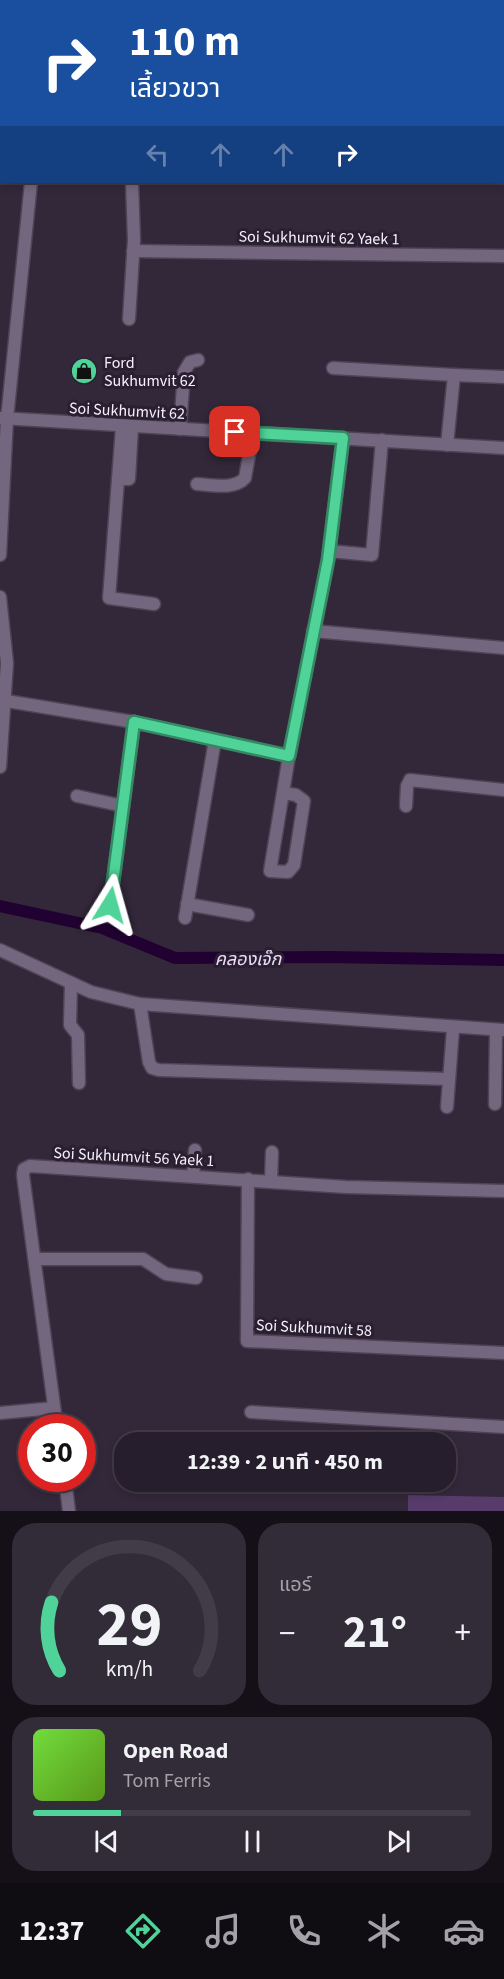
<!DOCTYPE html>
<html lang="th">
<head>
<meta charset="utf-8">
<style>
  :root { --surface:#261e2c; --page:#322b38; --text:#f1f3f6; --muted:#a4a2a9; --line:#423c48; --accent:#4fd399 }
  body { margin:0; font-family:"Source Sans 3","Noto Sans Thai",sans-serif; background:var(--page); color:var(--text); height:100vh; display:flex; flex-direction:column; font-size:22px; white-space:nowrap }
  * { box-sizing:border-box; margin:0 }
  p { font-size:20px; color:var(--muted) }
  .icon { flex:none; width:33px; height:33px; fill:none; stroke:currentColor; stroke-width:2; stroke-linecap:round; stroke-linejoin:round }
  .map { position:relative; height:1511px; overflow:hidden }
  .sheet { display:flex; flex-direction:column; gap:12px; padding:12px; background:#151018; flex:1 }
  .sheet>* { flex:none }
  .guide { position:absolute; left:0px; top:0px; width:504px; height:183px; box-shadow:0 3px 9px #0003,0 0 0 2px var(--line); background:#1a4fa0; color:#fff; overflow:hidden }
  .speed { position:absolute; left:18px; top:1414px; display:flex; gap:12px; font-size:30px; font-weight:700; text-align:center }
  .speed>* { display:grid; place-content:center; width:78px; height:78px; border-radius:50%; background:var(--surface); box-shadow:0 3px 9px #0003,0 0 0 2px var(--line); line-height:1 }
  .speed .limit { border:9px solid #d22; background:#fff; color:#111 }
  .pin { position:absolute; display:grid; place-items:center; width:51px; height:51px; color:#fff; margin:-26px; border-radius:12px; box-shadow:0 3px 9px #0006 }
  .me { position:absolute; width:66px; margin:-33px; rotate:8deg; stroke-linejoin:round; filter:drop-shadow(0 0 4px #0008) }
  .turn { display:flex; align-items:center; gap:21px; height:126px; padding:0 30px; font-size:27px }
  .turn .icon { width:78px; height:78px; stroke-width:2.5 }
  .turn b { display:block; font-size:42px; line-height:51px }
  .lanes { display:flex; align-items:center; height:57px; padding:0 30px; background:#0003; justify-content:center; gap:30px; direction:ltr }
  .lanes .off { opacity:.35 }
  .big { font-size:45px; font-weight:700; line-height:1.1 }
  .sheet .tile { flex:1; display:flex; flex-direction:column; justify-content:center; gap:9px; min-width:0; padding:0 21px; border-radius:24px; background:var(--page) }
  .sheet .dial { align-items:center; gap:0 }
  .dial svg { height:156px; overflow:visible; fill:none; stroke:var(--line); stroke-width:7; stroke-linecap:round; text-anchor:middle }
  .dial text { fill:var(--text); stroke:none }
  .song { display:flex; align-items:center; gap:18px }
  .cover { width:72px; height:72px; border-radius:9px; background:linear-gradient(135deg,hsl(100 70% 55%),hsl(90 70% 35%)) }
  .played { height:6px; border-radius:3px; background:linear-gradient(90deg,var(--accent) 20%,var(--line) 20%) }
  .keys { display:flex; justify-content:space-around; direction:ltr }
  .heat { display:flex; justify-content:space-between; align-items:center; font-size:33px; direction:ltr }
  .sheet .tiles { flex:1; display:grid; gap:12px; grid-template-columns:1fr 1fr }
  .tile:last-child { grid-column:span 2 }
  .trip { position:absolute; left:114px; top:1432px; width:342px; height:60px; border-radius:24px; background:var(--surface); box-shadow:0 3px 9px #0003,0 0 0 2px var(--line); font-weight:700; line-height:60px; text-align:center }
  .menu { display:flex; height:96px; justify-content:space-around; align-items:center; background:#0f0c12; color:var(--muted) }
  .menu .icon { width:42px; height:42px }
  .menu .active { color:var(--accent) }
  .menu b { font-size:27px; color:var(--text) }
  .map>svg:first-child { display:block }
</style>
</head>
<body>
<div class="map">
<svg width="504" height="1511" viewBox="0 0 504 1511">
  <rect width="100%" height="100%" fill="#33283a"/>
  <polygon fill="#573b6a" points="408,1495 504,1497 504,1511 408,1511"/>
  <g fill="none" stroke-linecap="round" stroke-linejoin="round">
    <polyline stroke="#210131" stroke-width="12" points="0,906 102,928 175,958 329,957 504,960"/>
    <g stroke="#4e4455" stroke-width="15">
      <g id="minor">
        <polyline points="161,2 161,0"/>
        <polyline points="502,117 504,117"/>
        <polyline points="133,251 504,256"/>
        <polyline points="129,319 134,240 132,182"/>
        <polyline points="333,368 454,375 447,445"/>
        <polyline points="454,375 504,377"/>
        <polyline points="0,418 504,448"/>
        <polyline points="122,427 109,598 154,604"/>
        <polyline points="180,429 184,372 190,362 198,360"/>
        <polyline points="118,479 129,479 132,427"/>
        <path d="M197,484C212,485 234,490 245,478L253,433"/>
        <polyline points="329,551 372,555 382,440"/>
        <polyline points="0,555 7,419 31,182"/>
        <polyline points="0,597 7,663 0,767"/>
        <polyline points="313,631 504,648"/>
        <polyline points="0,700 134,722 289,756"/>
        <polyline points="283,793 296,795 304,801 294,865 288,872 270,871 289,756 328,560 343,438"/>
        <polyline points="77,796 123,806"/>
        <polyline points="406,806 407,786 410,780 504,790"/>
        <polyline points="187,904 248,915"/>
        <polyline points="110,905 134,722"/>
        <polyline points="185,918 215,740"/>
        <polyline points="0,950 91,992 140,1004 504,1030"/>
        <polyline points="71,983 70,1025 78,1035 79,1083"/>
        <polyline points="140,1004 149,1062 152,1068 159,1070 448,1079"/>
        <polyline points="495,1104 496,1030"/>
        <polyline points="447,1107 453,1029"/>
        <polyline points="193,1176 195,1150"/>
        <polyline points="248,1179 247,1341 504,1353"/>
        <polyline points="271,1181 272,1152"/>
        <polyline points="35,1259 143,1259 166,1274 196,1278"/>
        <polyline points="251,1412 504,1427"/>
        <polyline points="0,1413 54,1408"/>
        <polyline points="57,1428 23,1175 24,1169 30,1166 346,1187 504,1191"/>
        <polyline points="65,1479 69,1511"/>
      </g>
    </g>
    <use href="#minor" stroke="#75667f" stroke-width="12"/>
  </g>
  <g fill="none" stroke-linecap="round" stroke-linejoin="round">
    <g stroke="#338963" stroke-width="15">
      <polyline id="route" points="110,905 134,722 289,756 328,560 343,438 235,432"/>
    </g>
    <use href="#route" stroke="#4fd399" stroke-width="10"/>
  </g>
  <defs>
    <g id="shop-disc" transform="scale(1.35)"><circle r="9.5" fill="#4fd399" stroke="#291f30"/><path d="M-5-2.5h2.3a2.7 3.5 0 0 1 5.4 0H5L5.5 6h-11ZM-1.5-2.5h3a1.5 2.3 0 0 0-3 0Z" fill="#111"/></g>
  </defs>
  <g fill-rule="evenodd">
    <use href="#shop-disc" x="84" y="371"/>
  </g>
  <g text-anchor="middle" stroke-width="6" stroke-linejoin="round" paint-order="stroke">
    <g font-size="16" fill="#f6f0fc" stroke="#291f30">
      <text transform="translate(319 237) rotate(1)" y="6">Soi Sukhumvit 62 Yaek 1</text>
      <text transform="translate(127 410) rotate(3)" y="6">Soi Sukhumvit 62</text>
      <text transform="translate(134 1156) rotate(3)" y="6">Soi Sukhumvit 56 Yaek 1</text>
      <text transform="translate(314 1327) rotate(3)" y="6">Soi Sukhumvit 58</text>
    </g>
    <g font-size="16" fill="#f6f0fc" stroke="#291f30" text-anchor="start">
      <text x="104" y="368">Ford<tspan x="104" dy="18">Sukhumvit 62</tspan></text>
    </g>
    <g font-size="18" font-style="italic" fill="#eddafb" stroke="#291f30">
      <text x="248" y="965">คลองเจ๊ก</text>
    </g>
  </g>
</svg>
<div class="speed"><div class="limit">30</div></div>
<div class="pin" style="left:235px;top:432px;background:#d93025"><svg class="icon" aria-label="arrive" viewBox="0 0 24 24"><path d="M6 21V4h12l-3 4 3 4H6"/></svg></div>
<svg class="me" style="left:110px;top:905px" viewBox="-20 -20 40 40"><path d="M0-17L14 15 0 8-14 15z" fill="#4fd399" stroke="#fff" stroke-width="4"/></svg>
<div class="trip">12:39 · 2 นาที · 450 m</div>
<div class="guide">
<div class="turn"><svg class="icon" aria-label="right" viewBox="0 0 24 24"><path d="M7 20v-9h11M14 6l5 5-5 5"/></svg><div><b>110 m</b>เลี้ยวขวา</div></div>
<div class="lanes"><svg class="icon off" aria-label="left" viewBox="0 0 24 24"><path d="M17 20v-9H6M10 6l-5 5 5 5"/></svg><svg class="icon off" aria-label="ahead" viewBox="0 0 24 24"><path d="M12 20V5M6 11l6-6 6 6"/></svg><svg class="icon off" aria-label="ahead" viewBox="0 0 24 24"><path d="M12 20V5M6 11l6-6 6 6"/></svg><svg class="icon" aria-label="right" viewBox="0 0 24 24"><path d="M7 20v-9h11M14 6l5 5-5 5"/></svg></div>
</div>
</div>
<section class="sheet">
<div class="tiles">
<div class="tile dial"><svg viewBox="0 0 100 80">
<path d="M14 69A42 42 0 1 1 86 69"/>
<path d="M14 69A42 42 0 0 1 10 34" stroke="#4fd399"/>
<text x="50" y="56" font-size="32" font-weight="700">29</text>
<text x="50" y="72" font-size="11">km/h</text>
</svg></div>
<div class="tile"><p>แอร์</p>
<div class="heat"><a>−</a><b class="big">21°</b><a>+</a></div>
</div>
<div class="tile">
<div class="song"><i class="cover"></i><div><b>Open Road</b><p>Tom Ferris</p></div></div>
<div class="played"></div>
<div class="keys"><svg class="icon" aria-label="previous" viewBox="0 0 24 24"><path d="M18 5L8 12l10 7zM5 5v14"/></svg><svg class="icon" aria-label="pause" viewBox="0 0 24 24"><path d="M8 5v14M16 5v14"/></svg><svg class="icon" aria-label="next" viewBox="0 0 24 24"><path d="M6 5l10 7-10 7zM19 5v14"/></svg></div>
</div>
</div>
</section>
<nav class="menu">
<b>12:37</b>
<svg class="icon active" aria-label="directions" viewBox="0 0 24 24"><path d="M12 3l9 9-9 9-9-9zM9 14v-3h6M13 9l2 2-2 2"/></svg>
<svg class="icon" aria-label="music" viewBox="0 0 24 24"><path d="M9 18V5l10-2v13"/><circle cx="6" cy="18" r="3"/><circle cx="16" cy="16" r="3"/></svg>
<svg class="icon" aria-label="phone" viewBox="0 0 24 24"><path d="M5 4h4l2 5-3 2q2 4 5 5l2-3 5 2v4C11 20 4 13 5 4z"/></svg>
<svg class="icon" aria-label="climate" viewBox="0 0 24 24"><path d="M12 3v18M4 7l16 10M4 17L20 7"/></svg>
<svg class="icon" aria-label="car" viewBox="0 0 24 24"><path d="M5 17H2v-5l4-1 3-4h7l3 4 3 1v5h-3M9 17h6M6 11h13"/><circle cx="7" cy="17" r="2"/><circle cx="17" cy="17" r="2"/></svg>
</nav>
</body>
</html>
